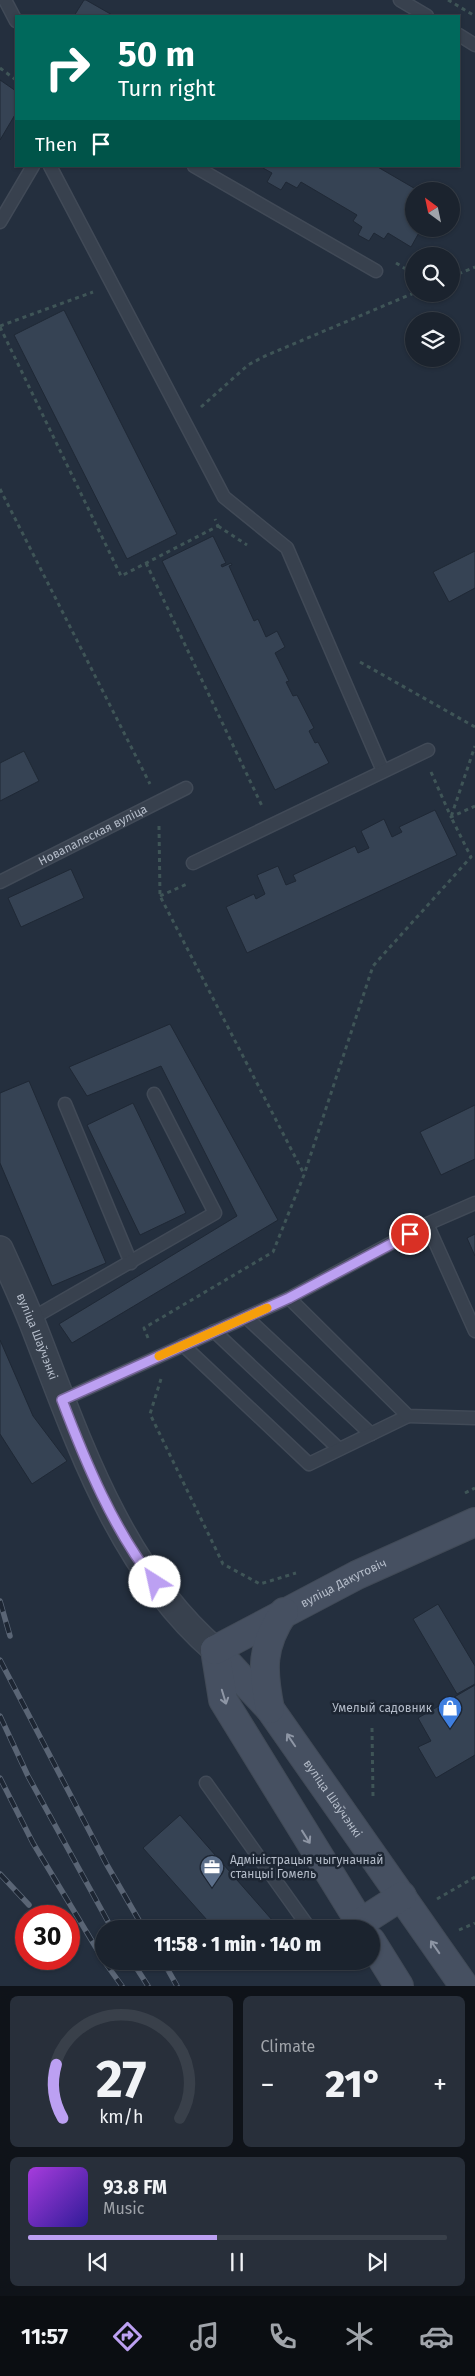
<!DOCTYPE html>
<html lang="en">
<head>
<meta charset="utf-8">
<style>
  :root { --surface:#1b232e; --page:#282f3a; --text:#f1f3f6; --muted:#a0a4aa; --line:#39404a; --accent:#bca0f2 }
  body { margin:0; font-family:"Fira Sans",sans-serif; background:var(--page); color:var(--text); height:100vh; display:flex; flex-direction:column; font-size:19px; white-space:nowrap }
  * { box-sizing:border-box; margin:0 }
  p { font-size:16px; color:var(--muted) }
  .icon { flex:none; width:28px; height:28px; fill:none; stroke:currentColor; stroke-width:2; stroke-linecap:round; stroke-linejoin:round }
  .map { position:relative; height:1986px; overflow:hidden }
  .sheet { display:flex; flex-direction:column; gap:10px; padding:10px; background:#0f1319; flex:1 }
  .sheet>* { flex:none }
  .hud { position:absolute; left:15px; top:15px; width:445px; height:152px; border-radius:0px; box-shadow:0 1px 4px #0004,0 0 0 1px var(--line); background:#00695c; color:#fff; overflow:hidden }
  .needle { width:32px; rotate:327deg }
  .fabs { position:absolute; left:405px; top:182px; display:grid; gap:10px }
  .fabs a { display:grid; place-items:center; width:55px; height:55px; border-radius:50%; background:var(--surface); box-shadow:0 1px 4px #0004,0 0 0 1px var(--line); font-size:25px }
  .speed { position:absolute; left:15px; top:1905px; display:flex; gap:10px; font-size:25px; font-weight:700; text-align:center }
  .speed>* { display:grid; place-content:center; width:65px; height:65px; border-radius:50%; background:var(--surface); box-shadow:0 1px 4px #0004,0 0 0 1px var(--line); line-height:1 }
  .speed .limit { border:8px solid #d22; background:#fff; color:#111 }
  .pin { position:absolute; display:grid; place-items:center; width:42px; height:42px; color:#fff; margin:-21px; border:2px solid #fff; border-radius:50%; box-shadow:0 1px 5px #0007 }
  .me { position:absolute; width:55px; margin:-28px; rotate:325deg; stroke-linejoin:round; filter:drop-shadow(0 0 4px #0008) }
  .turn { display:flex; align-items:center; gap:18px; height:105px; padding:0 20px; font-size:22px }
  .turn .icon { width:65px; height:65px; stroke-width:2.5 }
  .turn b { display:block; font-size:35px; line-height:42px }
  .then { display:flex; align-items:center; height:48px; padding:0 20px; background:#0003; gap:10px; font-size:19px }
  .big { font-size:38px; font-weight:800; line-height:1.1 }
  .sheet .widget { flex:1; display:flex; flex-direction:column; justify-content:center; gap:8px; min-width:0; padding:0 18px; border-radius:8px; background:var(--page) }
  .sheet .dial { align-items:center; gap:0 }
  .dial svg { height:130px; overflow:visible; fill:none; stroke:var(--line); stroke-width:7; stroke-linecap:round; text-anchor:middle }
  .dial text { fill:var(--text); stroke:none }
  .song { display:flex; align-items:center; gap:15px }
  .cover { width:60px; height:60px; border-radius:8px; background:linear-gradient(135deg,hsl(280 70% 55%),hsl(250 70% 35%)) }
  .played { height:5px; border-radius:2px; background:linear-gradient(90deg,var(--accent) 45%,var(--line) 45%) }
  .keys { display:flex; justify-content:space-around; direction:ltr }
  .heat { display:flex; justify-content:space-between; align-items:center; font-size:28px; direction:ltr }
  .sheet .tiles { flex:1; display:grid; gap:10px; grid-template-columns:1fr 1fr }
  .widget:last-child { grid-column:span 2 }
  .trip { position:absolute; left:95px; top:1920px; width:285px; height:50px; border-radius:25px; background:var(--surface); box-shadow:0 1px 4px #0004,0 0 0 1px var(--line); font-weight:800; line-height:50px; text-align:center }
  .dock { display:flex; height:80px; justify-content:space-around; align-items:center; background:#0b0e12; color:var(--muted) }
  .dock .icon { width:35px; height:35px }
  .dock .selected { color:var(--accent) }
  .dock b { font-size:22px; color:var(--text) }
  .map>svg:first-child { display:block }
</style>
</head>
<body>
<div class="map">
<svg width="475" height="1986" viewBox="0 0 475 1986">
  <rect width="100%" height="100%" fill="#242f3e"/>
  <g fill="#364354" stroke="#1f2835">
    <polygon points="84,0 86,0 114,16 74,16"/>
    <polygon points="0,80 16,91 16,113 0,140"/>
    <polygon points="264,166 376,166 419,191 414,191 414,229 421,229 411,247 388,233 384,239 374,233 369,241 358,235 362,227 353,221 357,215 301,182 297,188 286,182 281,190 267,182 272,173 263,168"/>
    <polygon points="64,310 177,534 127,559 14,335"/>
    <polygon points="213,536 226,563 221,565 222,567 231,563 232,565 229,566 254,621 258,619 266,637 277,631 285,647 275,653 289,681 286,682 293,696 297,695 314,728 309,731 315,743 318,742 329,763 275,790 162,561"/>
    <polygon points="475,551 475,588 449,602 433,572"/>
    <polygon points="24,751 39,781 0,801 0,763"/>
    <polygon points="435,810 457,855 247,953 226,907 254,894 256,899 265,894 257,875 278,866 286,885 296,881 293,875 355,846 358,853 369,848 361,831 384,819 392,837 402,832 399,827"/>
    <polygon points="71,869 84,898 21,927 8,898"/>
    <polygon points="170,1024 278,1220 72,1343 59,1324 237,1216 161,1066 87,1096 69,1067"/>
    <polygon points="29,1081 106,1263 52,1286 0,1163 0,1093"/>
    <polygon points="133,1103 186,1213 140,1235 87,1125"/>
    <polygon points="475,1105 475,1159 441,1175 420,1132"/>
    <polygon points="475,1234 475,1256 467,1238"/>
    <polygon points="0,1340 33,1416 67,1461 32,1484 0,1434"/>
    <polygon points="438,1604 475,1666 475,1684 457,1694 413,1619"/>
    <polygon points="475,1685 475,1755 436,1778 418,1747 431,1741 418,1718"/>
    <polygon points="180,1815 280,1929 215,1929 143,1848"/>
    <polygon points="243,1961 263,1961 252,1971"/>
  </g>
  <g fill="none" stroke-linecap="round" stroke-linejoin="round">
    <g stroke="#414a57" stroke-width="15">
      <g id="service">
        <polyline points="5,0 16,21"/>
        <polyline points="400,0 427,16"/>
        <polyline points="459,35 475,45"/>
        <polyline points="50,166 224,497 287,548 383,771"/>
        <polyline points="194,166 376,271"/>
        <polyline points="0,222 33,166"/>
        <polyline points="193,863 428,750"/>
        <path id="s1" d="M0,882L186,788"/>
        <polyline points="65,1104 131,1263"/>
        <polyline points="427,1224 475,1331"/>
        <polyline points="289,1298 427,1224 475,1203"/>
        <polyline points="246,1317 371,1434"/>
        <polyline points="31,1319 215,1213 154,1094"/>
        <polyline points="214,1331 338,1448"/>
        <polyline points="183,1345 309,1464 408,1416"/>
        <polyline points="62,1400 289,1298 408,1416 475,1418"/>
        <polyline points="206,1783 310,1929"/>
      </g>
    </g>
    <g stroke="#414a57" stroke-width="28">
      <g id="minor">
        <path id="s2" d="M0,1249C11,1273 22,1297 32,1322C77,1437 118,1566 215,1650"/>
      </g>
    </g>
    <g stroke="#414a57" stroke-width="30">
      <g id="secondary">
        <path id="s3" d="M215,1650L270,1709L464,1986"/>
        <polyline points="215,1650 223,1700 364,1929"/>
        <path id="s4" d="M215,1650L357,1575L475,1522"/>
        <path d="M270,1709C262,1670 261,1646 284,1612"/>
        <polyline points="360,1923 402,1896"/>
        <polyline points="371,1941 399,1986"/>
      </g>
    </g>
    <g stroke="#3f5557" stroke-width="3" stroke-dasharray="4 4" stroke-linecap="butt">
      <polyline points="448,0 475,16"/>
      <polyline points="0,68 16,80"/>
      <polyline points="396,263 414,274"/>
      <polyline points="451,277 475,267"/>
      <polyline points="0,326 93,292"/>
      <polyline points="0,327 121,576 218,526 215,519"/>
      <polyline points="201,407 248,365 265,356 414,293"/>
      <polyline points="0,489 150,784"/>
      <polyline points="218,526 247,545"/>
      <polyline points="146,563 262,806"/>
      <polyline points="360,662 475,727"/>
      <polyline points="431,772 451,817 475,806"/>
      <polyline points="159,826 160,896 304,1174"/>
      <polyline points="160,896 187,884"/>
      <polyline points="148,1338 144,1328 273,1252 304,1175 373,966 471,857 451,817 475,746"/>
      <polyline points="161,1379 150,1414 223,1564 260,1584 296,1573"/>
      <polyline points="465,1493 475,1488"/>
      <polyline points="372,1728 373,1796"/>
      <polyline points="437,1899 475,1877"/>
      <polyline points="459,1930 475,1923"/>
    </g>
    <use href="#service" stroke="#38414e" stroke-width="12"/>
    <use href="#minor" stroke="#38414e" stroke-width="25"/>
    <use href="#secondary" stroke="#465061" stroke-width="28"/>
    <g stroke="#5a6575" stroke-width="5.5">
      <g id="rail">
        <polyline points="0,1601 10,1636"/>
        <polyline points="0,1660 107,1865 144,1929"/>
        <polyline points="0,1716 28,1776 112,1929"/>
        <polyline points="0,1778 33,1843 104,1961"/>
        <polyline points="0,1874 29,1905"/>
        <polyline points="104,1961 122,1986"/>
        <polyline points="132,1961 148,1986"/>
        <polyline points="163,1961 177,1986"/>
      </g>
    </g>
    <use href="#rail" stroke="#1d2633" stroke-width="4" stroke-dasharray="11" stroke-linecap="butt"/>
  </g>
  <defs><path id="oneway-shaft" d="M-6 0H5M1.5-3L5.5 0L1.5 3" fill="none" stroke-width="1.6" stroke-linecap="round" stroke-linejoin="round" transform="scale(1.25)"/></defs>
  <g stroke="#8e96a5">
    <use href="#oneway-shaft" transform="translate(224 1697) rotate(73)"/>
    <use href="#oneway-shaft" transform="translate(291 1740) rotate(-124)"/>
    <use href="#oneway-shaft" transform="translate(306 1837) rotate(58)"/>
    <use href="#oneway-shaft" transform="translate(435 1947) rotate(-125)"/>
  </g>
  <g fill="none" stroke-linecap="round" stroke-linejoin="round">
    <g stroke="#7a689d" stroke-width="12">
      <path id="route" d="M155,1582C114,1531 85,1461 62,1400L289,1298L410,1234"/>
    </g>
    <use href="#route" stroke="#bca0f2" stroke-width="9"/>
    <polyline stroke="#f59e0b" stroke-width="9" points="159,1356 267,1308"/>
  </g>
  <defs>
    <g id="shop-pin" transform="scale(1.25)"><path d="M0 17L-7.5 6A9.5 9.5 0 1 1 7.5 6Z" fill="#3f7fe0" stroke="#1d2633"/><path d="M-5-2.5h2.3a2.7 3.5 0 0 1 5.4 0H5L5.5 6h-11ZM-1.5-2.5h3a1.5 2.3 0 0 0-3 0Z" fill="#fff"/></g>
    <g id="office-pin" transform="scale(1.25)"><path d="M0 17L-7.5 6A9.5 9.5 0 1 1 7.5 6Z" fill="#5c6f8a" stroke="#1d2633"/><path d="M-6-3h4V-5.5h4V-3h4V5H-6ZM-1-4.5V-3h2v-1.5ZM-6 0V1H6V0Z" fill="#fff"/></g>
  </defs>
  <g fill-rule="evenodd">
    <use href="#shop-pin" x="450" y="1708"/>
    <use href="#office-pin" x="212" y="1867"/>
  </g>
  <g text-anchor="middle" stroke-width="5" stroke-linejoin="round" paint-order="stroke">
    <g font-size="12" fill="#b4bcc9" stroke="#1d2633">
      <text dy="4" stroke="none"><textPath href="#s1" startOffset="104">Новапалеская вуліца</textPath></text>
      <text dy="4" stroke="none"><textPath href="#s2" startOffset="95">вуліца Шаўчэнкі</textPath></text>
      <text dy="4" stroke="none"><textPath href="#s4" startOffset="145">вуліца Дакутовіч</textPath></text>
      <text dy="4" stroke="none"><textPath href="#s3" startOffset="190">вуліца Шаўчэнкі</textPath></text>
    </g>
    <g font-size="12" fill="#b4bcc9" stroke="#1d2633" text-anchor="end">
      <text x="432" y="1712">Умелый садовник</text>
      <text x="230" y="1864" text-anchor="start">Адміністрацыя чыгуначнай<tspan x="230" dy="14">станцыі Гомель</tspan></text>
    </g>
  </g>
</svg>
<div class="fabs">
<a><svg class="needle" viewBox="-14 -14 28 28"><path d="M0-13l5 13h-10z" fill="#e53935"/><path d="M0 13l5-13h-10z" fill="#a0a4aa"/></svg></a>
<a><svg class="icon" aria-label="search" viewBox="0 0 24 24"><circle cx="10" cy="10" r="6"/><path d="M15 15l6 6"/></svg></a>
<a><svg class="icon" aria-label="layers" viewBox="0 0 24 24"><path d="M12 4l9 5-9 5-9-5zM3 14l9 5 9-5"/></svg></a>
</div>
<div class="speed"><div class="limit">30</div></div>
<div class="pin" style="left:410px;top:1234px;background:#d93025"><svg class="icon" aria-label="arrive" viewBox="0 0 24 24"><path d="M6 21V4h12l-3 4 3 4H6"/></svg></div>
<svg class="me" style="left:155px;top:1582px" viewBox="-20 -20 40 40"><circle r="19" fill="#fff"/><path d="M0-13L10 11 0 6-10 11z" fill="#bca0f2"/></svg>
<div class="trip">11:58 · 1 min · 140 m</div>
<div class="hud">
<div class="turn"><svg class="icon" aria-label="right" viewBox="0 0 24 24"><path d="M7 20v-9h11M14 6l5 5-5 5"/></svg><div><b>50 m</b>Turn right</div></div>
<div class="then">Then<svg class="icon" aria-label="arrive" viewBox="0 0 24 24"><path d="M6 21V4h12l-3 4 3 4H6"/></svg></div>
</div>
</div>
<section class="sheet">
<div class="tiles">
<div class="widget dial"><svg viewBox="0 0 100 80">
<path d="M14 69A42 42 0 1 1 86 69"/>
<path d="M14 69A42 42 0 0 1 10 36" stroke="#bca0f2"/>
<text x="50" y="56" font-size="32" font-weight="700">27</text>
<text x="50" y="72" font-size="11">km/h</text>
</svg></div>
<div class="widget"><p>Climate</p>
<div class="heat"><a>−</a><b class="big">21°</b><a>+</a></div>
</div>
<div class="widget">
<div class="song"><i class="cover"></i><div><b>93.8 FM</b><p>Music</p></div></div>
<div class="played"></div>
<div class="keys"><svg class="icon" aria-label="previous" viewBox="0 0 24 24"><path d="M18 5L8 12l10 7zM5 5v14"/></svg><svg class="icon" aria-label="pause" viewBox="0 0 24 24"><path d="M8 5v14M16 5v14"/></svg><svg class="icon" aria-label="next" viewBox="0 0 24 24"><path d="M6 5l10 7-10 7zM19 5v14"/></svg></div>
</div>
</div>
</section>
<nav class="dock">
<b>11:57</b>
<svg class="icon selected" aria-label="directions" viewBox="0 0 24 24"><path d="M12 3l9 9-9 9-9-9zM9 14v-3h6M13 9l2 2-2 2"/></svg>
<svg class="icon" aria-label="music" viewBox="0 0 24 24"><path d="M9 18V5l10-2v13"/><circle cx="6" cy="18" r="3"/><circle cx="16" cy="16" r="3"/></svg>
<svg class="icon" aria-label="phone" viewBox="0 0 24 24"><path d="M5 4h4l2 5-3 2q2 4 5 5l2-3 5 2v4C11 20 4 13 5 4z"/></svg>
<svg class="icon" aria-label="climate" viewBox="0 0 24 24"><path d="M12 3v18M4 7l16 10M4 17L20 7"/></svg>
<svg class="icon" aria-label="car" viewBox="0 0 24 24"><path d="M5 17H2v-5l4-1 3-4h7l3 4 3 1v5h-3M9 17h6M6 11h13"/><circle cx="7" cy="17" r="2"/><circle cx="17" cy="17" r="2"/></svg>
</nav>
</body>
</html>
